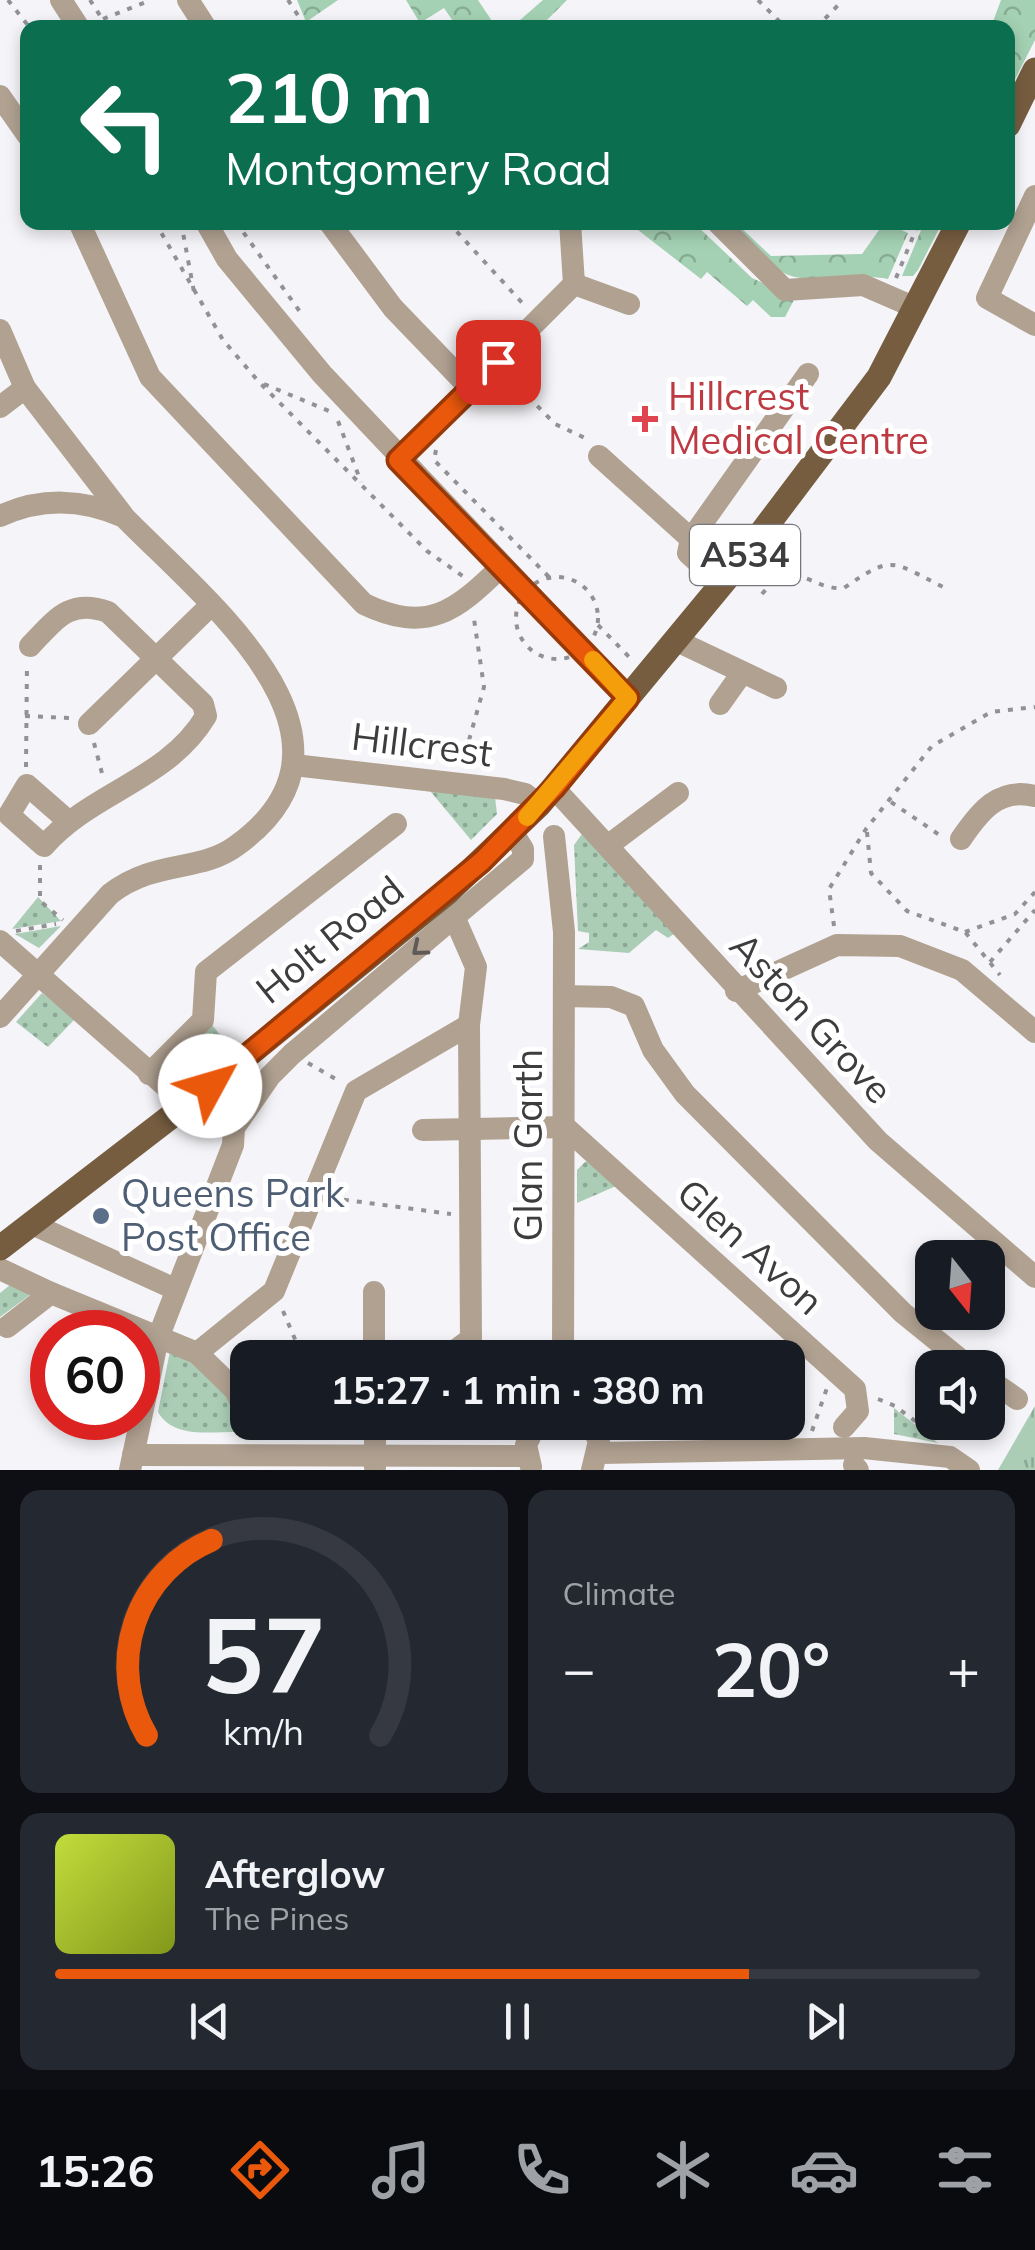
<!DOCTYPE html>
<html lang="en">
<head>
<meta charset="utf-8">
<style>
  :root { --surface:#171b24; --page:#242831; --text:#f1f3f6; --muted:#9ea1a6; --line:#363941; --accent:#ea580c }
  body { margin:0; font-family:Mulish,sans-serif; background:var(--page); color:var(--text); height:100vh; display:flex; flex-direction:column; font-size:38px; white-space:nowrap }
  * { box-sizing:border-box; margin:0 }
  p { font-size:32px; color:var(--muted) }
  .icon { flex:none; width:55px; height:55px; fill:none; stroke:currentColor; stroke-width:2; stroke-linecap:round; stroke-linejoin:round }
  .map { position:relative; height:1470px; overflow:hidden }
  .side { display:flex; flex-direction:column; gap:20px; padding:20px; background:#0d0f14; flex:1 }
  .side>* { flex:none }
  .banner { position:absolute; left:20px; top:20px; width:995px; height:210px; border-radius:20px; box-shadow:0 5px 15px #0003; background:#0b6e4f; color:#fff; overflow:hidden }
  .needle { width:65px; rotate:163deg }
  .buttons { position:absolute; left:915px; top:1240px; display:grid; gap:20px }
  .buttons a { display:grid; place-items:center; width:90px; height:90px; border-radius:20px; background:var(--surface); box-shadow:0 5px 15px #0003; font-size:50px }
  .speed { position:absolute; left:30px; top:1310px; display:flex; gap:20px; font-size:50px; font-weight:700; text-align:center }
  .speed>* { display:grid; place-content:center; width:130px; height:130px; border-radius:50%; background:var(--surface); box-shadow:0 5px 15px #0003; line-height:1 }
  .speed .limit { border:15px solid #d22; background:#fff; color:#111 }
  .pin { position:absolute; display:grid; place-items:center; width:85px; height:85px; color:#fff; margin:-42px; border-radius:20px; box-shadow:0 5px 15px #0006 }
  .me { position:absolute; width:110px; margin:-55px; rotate:51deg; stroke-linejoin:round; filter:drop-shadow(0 0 8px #0008) }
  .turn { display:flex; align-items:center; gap:35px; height:210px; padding:0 40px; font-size:45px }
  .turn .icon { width:130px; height:130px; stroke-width:2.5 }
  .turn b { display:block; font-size:70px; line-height:85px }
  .big { font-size:75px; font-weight:700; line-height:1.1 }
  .side .tile { flex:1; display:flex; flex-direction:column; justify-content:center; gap:15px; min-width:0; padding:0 35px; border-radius:20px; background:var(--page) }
  .side .dial { align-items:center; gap:0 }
  .dial svg { height:260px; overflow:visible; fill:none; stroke:var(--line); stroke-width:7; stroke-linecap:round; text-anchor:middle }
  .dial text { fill:var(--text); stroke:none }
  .song { display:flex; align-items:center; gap:30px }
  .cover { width:120px; height:120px; border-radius:15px; background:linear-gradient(135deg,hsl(70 70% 55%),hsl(70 70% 35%)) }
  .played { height:10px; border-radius:5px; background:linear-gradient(90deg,var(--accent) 75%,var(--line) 75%) }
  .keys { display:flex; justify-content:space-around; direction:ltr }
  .heat { display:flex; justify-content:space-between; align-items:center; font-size:55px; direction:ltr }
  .side .tiles { flex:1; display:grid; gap:20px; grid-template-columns:1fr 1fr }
  .tile:last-child { grid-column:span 2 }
  .trip { position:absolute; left:230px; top:1340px; width:575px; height:100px; border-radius:20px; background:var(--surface); box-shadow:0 5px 15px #0003; font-weight:700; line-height:100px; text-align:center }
  .tab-bar { display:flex; height:160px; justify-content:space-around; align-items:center; background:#090b0e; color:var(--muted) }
  .tab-bar .icon { width:70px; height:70px }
  .tab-bar .active { color:var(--accent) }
  .tab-bar b { font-size:45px; color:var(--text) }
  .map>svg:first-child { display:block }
</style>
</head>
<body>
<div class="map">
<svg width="1035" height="1470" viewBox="0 0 1035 1470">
  <defs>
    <pattern id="grass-dots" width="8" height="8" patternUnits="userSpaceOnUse" patternTransform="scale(2.5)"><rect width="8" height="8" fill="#abcdb6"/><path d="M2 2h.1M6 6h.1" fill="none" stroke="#8ca895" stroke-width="1.8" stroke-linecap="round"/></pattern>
    <pattern id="forest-crowns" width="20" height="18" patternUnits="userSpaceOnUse" patternTransform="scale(2.5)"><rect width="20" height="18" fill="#a4d1b3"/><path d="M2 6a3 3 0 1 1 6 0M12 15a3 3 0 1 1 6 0" fill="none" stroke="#87ab93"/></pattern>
    <pattern id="park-tufts" width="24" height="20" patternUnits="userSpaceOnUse" patternTransform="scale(2.5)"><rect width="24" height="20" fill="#abcdb6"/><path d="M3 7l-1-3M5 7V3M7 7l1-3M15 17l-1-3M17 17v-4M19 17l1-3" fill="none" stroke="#8ca895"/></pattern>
  </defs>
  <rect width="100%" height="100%" fill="#f5f4f8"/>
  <g fill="url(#grass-dots)">
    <polygon points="426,786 495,797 497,814 471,840"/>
    <polygon points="582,834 681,929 668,938 656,930 629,953 578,949 589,942 589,933 578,931 574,845"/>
    <polygon points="38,897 61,921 12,929"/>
    <polygon points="61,926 39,948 15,934"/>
    <polygon points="42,993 75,1019 48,1047 16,1022"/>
    <polygon points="208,1020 230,1047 191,1077 181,1075 173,1060"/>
    <polygon points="586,1161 623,1183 577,1203 577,1170"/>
    <polygon points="15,1281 38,1289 0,1317 0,1293"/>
    <path d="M171,1346L197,1354L243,1420V1432C214,1431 174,1440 158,1412Z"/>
    <polygon points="894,1408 938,1443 894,1434"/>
  </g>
  <g fill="url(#forest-crowns)">
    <polygon points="297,0 338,0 306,22"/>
    <polygon points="406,0 478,0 496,27 457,27 444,8 420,23"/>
    <polygon points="543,0 567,0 540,27 512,27"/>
    <polygon points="1001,0 1035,0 1035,40 1008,93 1008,28 991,27"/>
    <polygon points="629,223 694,223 752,278 795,298 785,317 771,317 753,300 747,306 707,272 701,279"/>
    <path d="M736,223L771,256L862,254L884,223H896L895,227L908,233L888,279C855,272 817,287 786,274C765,265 747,244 731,228Z"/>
    <polygon points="924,223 942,223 918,270 913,276 902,276"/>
  </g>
  <polygon fill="url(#park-tufts)" points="1035,1406 1035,1470 998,1470"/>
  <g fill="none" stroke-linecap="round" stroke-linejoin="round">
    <g stroke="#929194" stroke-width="4" stroke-dasharray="5 8" stroke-linecap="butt">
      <polyline points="8,0 30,28"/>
      <polyline points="90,0 108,28"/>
      <polyline points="288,0 301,20 290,28"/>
      <polyline points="758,0 786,28"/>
      <polyline points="103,19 151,0"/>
      <polyline points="816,28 843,0"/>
      <polyline points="155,222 223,340 259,382 427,551 464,577"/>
      <polyline points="181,222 194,292"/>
      <polyline points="236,222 303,316"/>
      <polyline points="448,222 526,307"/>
      <polyline points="904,222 908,229 911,222"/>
      <polyline points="896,278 919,222"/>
      <polyline points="510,378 555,424 587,439"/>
      <polyline points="264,384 329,411"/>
      <polyline points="338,421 361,482"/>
      <polyline points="436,450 434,460 550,578"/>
      <circle cx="557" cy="618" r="41"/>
      <path d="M762,594C795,554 810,591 844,588C893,554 891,561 943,587"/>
      <polyline points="598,625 633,661"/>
      <polyline points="25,716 70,718"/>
      <polyline points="94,743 103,777"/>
      <polyline points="462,765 484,687 474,619"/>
      <polyline points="26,767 27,663"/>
      <polyline points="891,802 941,836"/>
      <polyline points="867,832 871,873 907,911 965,932 1000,975"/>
      <polyline points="40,865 40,901 63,920"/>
      <polyline points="834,926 829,889 866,829 932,746 991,712 1035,707"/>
      <polyline points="16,931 56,924"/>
      <polyline points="965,932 1015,914 1035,892"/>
      <polyline points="990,962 1035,910"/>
      <polyline points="308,1063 339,1081"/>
      <polyline points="331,1198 451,1214"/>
      <polyline points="283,1311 303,1358"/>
      <polyline points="878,1399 895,1406 932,1434"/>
      <polyline points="812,1431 827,1388"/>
    </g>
    <g stroke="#b0a191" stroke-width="22">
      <polyline points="61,0 79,28"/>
      <polyline points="188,0 206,28"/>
      <polyline points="0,96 28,136"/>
      <polyline points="1035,196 987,298 1035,325"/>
      <path d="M79,222L150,377L364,604C427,634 455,612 502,566"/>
      <polyline points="206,222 227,259 322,374 628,698"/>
      <polyline points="329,222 393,308 471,389"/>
      <polyline points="570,222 574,284"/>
      <polyline points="717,222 785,290 863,285 916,308"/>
      <polyline points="0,330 25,388 122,514"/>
      <polyline points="0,407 25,388"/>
      <polyline points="599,456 691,539 688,553 722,584"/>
      <polyline points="398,460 574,284 629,304"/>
      <path d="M0,516C41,497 84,499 124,517C205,600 385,739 236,846C199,873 156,859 110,894L0,1017"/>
      <polyline points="691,539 808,374"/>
      <polyline points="675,640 776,688"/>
      <path d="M30,646C56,619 70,598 108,612L203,704L206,716C168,780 91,792 44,846L9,815L27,785L67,820"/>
      <polyline points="720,704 742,673"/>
      <polyline points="89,724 210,606"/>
      <polyline points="294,765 504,789 525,794 539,805"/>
      <polyline points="554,788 878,1141 1035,1277"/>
      <polyline points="554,836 564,932 563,1358"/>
      <path d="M961,839C980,811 999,787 1035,796"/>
      <polyline points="610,844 678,793"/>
      <polyline points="0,941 187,1105"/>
      <polyline points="736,991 837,945 900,946 962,970 1035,1032"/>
      <polyline points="564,996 611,997 634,1006 653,1050 685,1094 903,1313 971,1368"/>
      <polyline points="149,1074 203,1020 206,972 396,824"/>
      <polyline points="234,1128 270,1076 292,1054 523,859 523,849 513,833"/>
      <polyline points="423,1130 565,1127 855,1389 858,1411 844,1427"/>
      <polyline points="32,1224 175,1289"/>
      <polyline points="0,1269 51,1293"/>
      <polyline points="374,1292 374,1358"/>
      <polyline points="7,1327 51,1293 197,1353 235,1390 248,1417"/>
      <polyline points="197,1353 274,1291 356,1091 469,1025"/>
      <polyline points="445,1358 471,1339 469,1025 476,967 455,919"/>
      <polyline points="988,1379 1017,1399"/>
      <polyline points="375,1422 375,1467"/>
      <polyline points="589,1422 599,1441 592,1470"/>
      <polyline points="600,1453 864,1448 950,1457 969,1470"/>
      <polyline points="133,1455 527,1456"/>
      <polyline points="854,1465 858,1470"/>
      <polyline points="531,1467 526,1445 537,1422"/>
      <polyline points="130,1470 158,1338 233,1145 234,1128 210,1086"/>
    </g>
    <g stroke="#765d40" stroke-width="25">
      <polyline points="1008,125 1035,70"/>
      <polyline points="0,1248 204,1091 448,892 539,805 731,573 879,377 959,222"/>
    </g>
  </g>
  <defs><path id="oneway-chevron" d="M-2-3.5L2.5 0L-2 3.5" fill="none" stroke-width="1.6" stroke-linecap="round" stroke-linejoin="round" transform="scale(2.5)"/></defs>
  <use stroke="#605a57" href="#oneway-chevron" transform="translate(419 949) rotate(140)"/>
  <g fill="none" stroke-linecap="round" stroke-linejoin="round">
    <g stroke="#983908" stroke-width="25">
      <polyline id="route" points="210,1086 482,861 554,788 628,698 398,460 498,362"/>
    </g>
    <use href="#route" stroke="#ea580c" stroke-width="18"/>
    <polyline stroke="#f59e0b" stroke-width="18" points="527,817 628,698 593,660"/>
  </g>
  <path fill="#e0444e" stroke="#fff" stroke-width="4" d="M640 404h10v10h10v10h-10v10h-10v-10h-10v-10h10z"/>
  <circle fill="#5c6f8a" stroke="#fff" stroke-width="4" cx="101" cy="1216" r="10"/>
  <g text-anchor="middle" stroke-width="10" stroke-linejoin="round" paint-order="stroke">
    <rect fill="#fff" stroke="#777678" stroke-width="2.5" x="690" y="525" width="110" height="60" rx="8"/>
    <g font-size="35" font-weight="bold" fill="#3d3c3e">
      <text x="745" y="567">A534</text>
    </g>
    <g font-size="38" fill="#be3a42" stroke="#fff" text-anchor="start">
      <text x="668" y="410">Hillcrest<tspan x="668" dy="44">Medical Centre</tspan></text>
    </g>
    <g font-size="38" fill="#3d3c3e" stroke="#fff">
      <text transform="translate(422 745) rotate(7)" y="13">Hillcrest</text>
      <text transform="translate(330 940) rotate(-39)" y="13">Holt Road</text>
      <text transform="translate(811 1018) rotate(47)" y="13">Aston Grove</text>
      <text transform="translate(529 1145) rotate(-90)" y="13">Glan Garth</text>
      <text transform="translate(750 1247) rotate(42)" y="13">Glen Avon</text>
    </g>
    <g font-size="38" fill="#4e5e75" stroke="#fff" text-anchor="start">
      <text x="121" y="1207">Queens Park<tspan x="121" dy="44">Post Office</tspan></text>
    </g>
  </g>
</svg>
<div class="buttons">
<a><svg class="needle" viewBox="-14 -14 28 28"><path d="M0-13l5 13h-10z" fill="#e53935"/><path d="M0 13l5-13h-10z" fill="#9ea1a6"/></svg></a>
<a><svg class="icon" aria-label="sound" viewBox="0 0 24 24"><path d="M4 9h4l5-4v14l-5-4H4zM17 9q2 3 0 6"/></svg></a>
</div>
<div class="speed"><div class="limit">60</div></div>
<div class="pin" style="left:498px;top:362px;background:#d93025"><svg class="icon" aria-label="arrive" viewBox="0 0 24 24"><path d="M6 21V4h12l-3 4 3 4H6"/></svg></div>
<svg class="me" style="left:210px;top:1086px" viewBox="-20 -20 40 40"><circle r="19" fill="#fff"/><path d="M0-13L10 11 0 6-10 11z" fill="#ea580c"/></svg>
<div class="trip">15:27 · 1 min · 380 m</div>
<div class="banner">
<div class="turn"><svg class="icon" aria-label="left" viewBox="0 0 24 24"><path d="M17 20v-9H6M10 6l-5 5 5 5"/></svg><div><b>210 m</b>Montgomery Road</div></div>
</div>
</div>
<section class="side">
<div class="tiles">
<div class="tile dial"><svg viewBox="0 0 100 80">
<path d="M14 69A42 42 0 1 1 86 69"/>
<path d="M14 69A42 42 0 0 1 34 9" stroke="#ea580c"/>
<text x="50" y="56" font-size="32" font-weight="700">57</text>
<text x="50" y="72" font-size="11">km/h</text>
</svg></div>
<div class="tile"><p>Climate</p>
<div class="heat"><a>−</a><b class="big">20°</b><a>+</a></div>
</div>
<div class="tile">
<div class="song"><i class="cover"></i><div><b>Afterglow</b><p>The Pines</p></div></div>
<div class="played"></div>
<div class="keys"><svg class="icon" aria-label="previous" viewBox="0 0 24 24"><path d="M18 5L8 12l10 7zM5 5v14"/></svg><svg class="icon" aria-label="pause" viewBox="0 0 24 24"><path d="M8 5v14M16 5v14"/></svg><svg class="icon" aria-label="next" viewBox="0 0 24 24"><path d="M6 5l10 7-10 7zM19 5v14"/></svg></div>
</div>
</div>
</section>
<nav class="tab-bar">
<b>15:26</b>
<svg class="icon active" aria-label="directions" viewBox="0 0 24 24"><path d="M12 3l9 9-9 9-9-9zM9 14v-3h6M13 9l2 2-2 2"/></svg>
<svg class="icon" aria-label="music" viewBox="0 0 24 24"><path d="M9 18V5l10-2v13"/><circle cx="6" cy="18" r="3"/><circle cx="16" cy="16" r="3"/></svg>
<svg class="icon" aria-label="phone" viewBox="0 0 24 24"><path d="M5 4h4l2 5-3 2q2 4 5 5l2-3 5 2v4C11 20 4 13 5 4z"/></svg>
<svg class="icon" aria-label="climate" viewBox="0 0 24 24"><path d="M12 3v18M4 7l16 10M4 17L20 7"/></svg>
<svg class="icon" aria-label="car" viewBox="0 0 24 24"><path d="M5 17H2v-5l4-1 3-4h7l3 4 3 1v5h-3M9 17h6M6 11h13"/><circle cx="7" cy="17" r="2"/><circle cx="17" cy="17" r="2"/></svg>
<svg class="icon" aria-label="filters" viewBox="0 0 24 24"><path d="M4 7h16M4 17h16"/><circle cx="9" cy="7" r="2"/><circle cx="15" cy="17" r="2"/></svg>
</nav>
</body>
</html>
